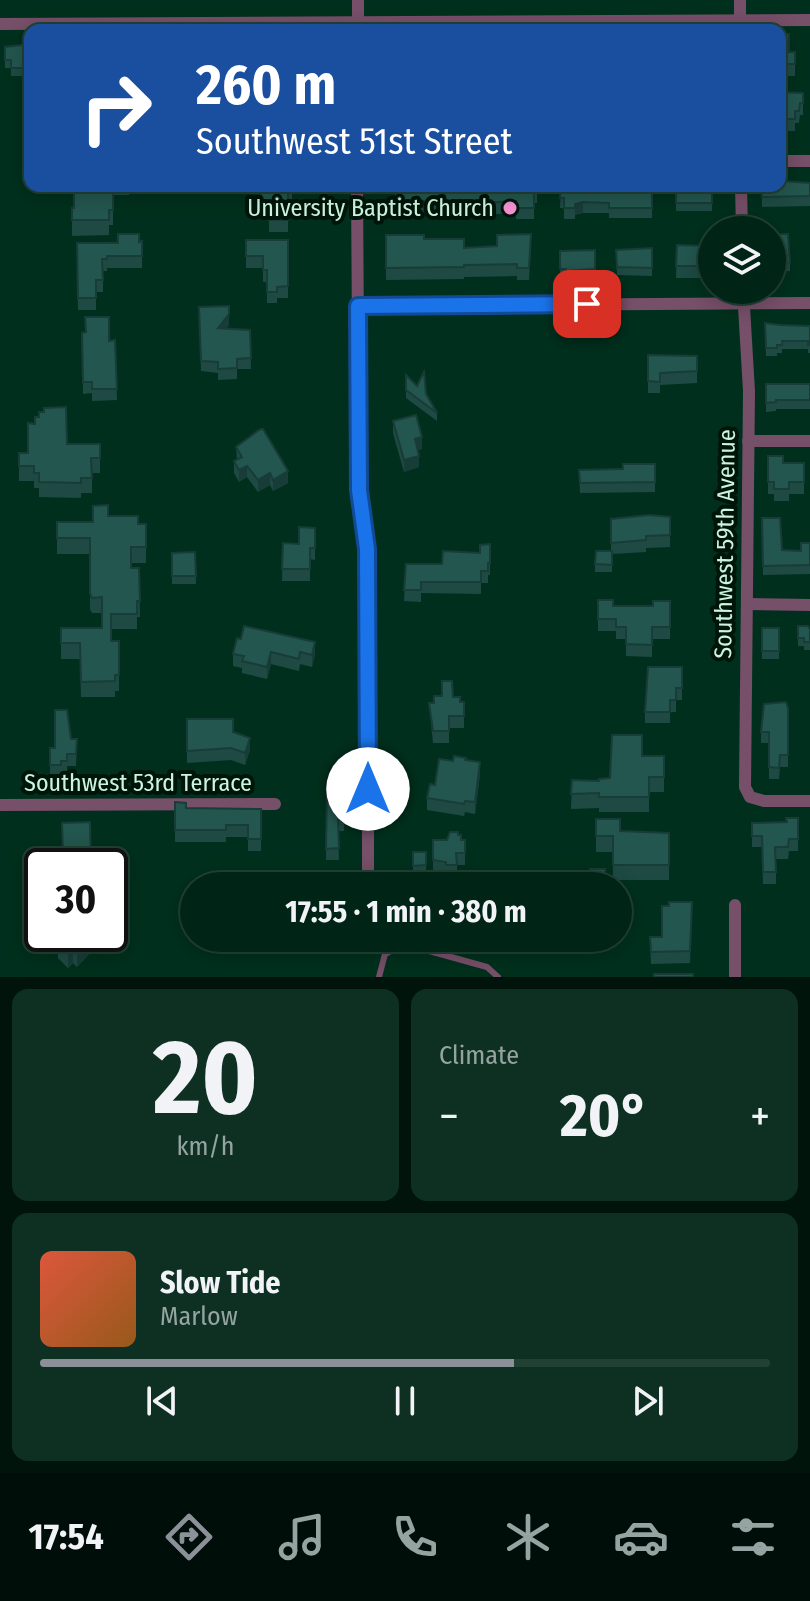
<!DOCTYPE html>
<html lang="en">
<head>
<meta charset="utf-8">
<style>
  :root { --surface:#002416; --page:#0e3023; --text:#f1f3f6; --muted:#95a4a1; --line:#224135; --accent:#8c9099 }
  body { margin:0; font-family:"Fira Sans Condensed",sans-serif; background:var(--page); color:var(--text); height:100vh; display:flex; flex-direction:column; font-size:30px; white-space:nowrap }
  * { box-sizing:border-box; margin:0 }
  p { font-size:26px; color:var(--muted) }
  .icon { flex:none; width:44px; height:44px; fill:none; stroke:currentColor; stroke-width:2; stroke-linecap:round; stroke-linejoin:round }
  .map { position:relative; height:977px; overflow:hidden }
  .panel { display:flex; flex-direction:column; gap:12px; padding:12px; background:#00140c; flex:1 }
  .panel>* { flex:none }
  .hud { position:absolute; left:24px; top:24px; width:762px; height:168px; border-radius:16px; box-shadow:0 4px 20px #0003,0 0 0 2px var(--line); background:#1a4fa0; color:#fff; overflow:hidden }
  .fabs { position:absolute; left:698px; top:216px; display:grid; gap:16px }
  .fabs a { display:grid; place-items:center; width:88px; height:88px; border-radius:50%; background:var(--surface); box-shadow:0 4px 20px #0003,0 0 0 2px var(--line); font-size:40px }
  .speed { position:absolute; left:24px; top:848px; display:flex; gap:16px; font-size:40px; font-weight:700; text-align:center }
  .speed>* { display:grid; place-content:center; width:104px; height:104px; border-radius:50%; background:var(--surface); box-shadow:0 4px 20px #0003,0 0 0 2px var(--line); line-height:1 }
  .speed .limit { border:4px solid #111; border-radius:12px; background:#fff; color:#111 }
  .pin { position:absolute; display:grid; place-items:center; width:68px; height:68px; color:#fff; margin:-34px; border-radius:16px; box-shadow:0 4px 12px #0006 }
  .me { position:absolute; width:88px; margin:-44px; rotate:0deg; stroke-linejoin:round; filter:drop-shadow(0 0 6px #0008) }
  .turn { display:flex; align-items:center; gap:28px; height:168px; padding:0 40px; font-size:36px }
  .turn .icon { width:104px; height:104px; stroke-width:2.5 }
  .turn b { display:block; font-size:56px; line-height:68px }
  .big { font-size:60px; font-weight:700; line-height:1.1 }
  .panel .widget { flex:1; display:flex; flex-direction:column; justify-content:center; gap:12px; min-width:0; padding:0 28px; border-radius:16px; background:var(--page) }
  .panel .dial { align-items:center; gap:0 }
  .dial b { font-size:104px; line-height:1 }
  .song { display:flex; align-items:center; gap:24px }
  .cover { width:96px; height:96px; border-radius:12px; background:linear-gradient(135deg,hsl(10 70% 55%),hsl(30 70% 35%)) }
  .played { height:8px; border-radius:4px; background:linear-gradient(90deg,var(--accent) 65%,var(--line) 65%) }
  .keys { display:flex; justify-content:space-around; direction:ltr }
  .heat { display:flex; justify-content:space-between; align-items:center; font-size:44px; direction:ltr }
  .panel .tiles { flex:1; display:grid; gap:12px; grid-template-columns:1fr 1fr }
  .widget:last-child { grid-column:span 2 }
  .trip { position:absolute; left:180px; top:872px; width:452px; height:80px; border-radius:40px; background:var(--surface); box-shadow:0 4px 20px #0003,0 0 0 2px var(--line); font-weight:700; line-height:80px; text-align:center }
  .dock { display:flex; height:128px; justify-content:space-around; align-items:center; background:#000e09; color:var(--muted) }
  .dock .icon { width:56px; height:56px }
  .dock .on { color:var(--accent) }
  .dock b { font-size:36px; color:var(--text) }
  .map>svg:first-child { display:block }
</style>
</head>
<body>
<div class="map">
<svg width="810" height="977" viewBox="0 0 810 977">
  <rect width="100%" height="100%" fill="#00301d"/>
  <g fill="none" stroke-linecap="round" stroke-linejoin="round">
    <polyline stroke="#764f68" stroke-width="6" points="379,977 385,954 404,944 487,967 498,977"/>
    <g stroke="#764f68" stroke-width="12">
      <polyline points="740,0 740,30"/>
      <polyline points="0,24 810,20"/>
      <polyline points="358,30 358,0"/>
      <polyline points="780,161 810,161"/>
      <polyline points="357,186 359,490 367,549 368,622 368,886"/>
      <polyline points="741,186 742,230"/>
      <polyline points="743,290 749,391 745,787 750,797 764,801 810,801"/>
      <polyline points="358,306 810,303"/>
      <polyline points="748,441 810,441"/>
      <polyline points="747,604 810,605"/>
      <polyline points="0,805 275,804"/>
      <polyline points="735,977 735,905"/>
    </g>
  </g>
  <g fill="#1e4a43">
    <polygon points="780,34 789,52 795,52 795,76 780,76"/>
    <polygon points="30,44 30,72 23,72 23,76 11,76 11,68 5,68 5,47"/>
    <polygon points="780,92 803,93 803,115 800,115 799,123 795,123 795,131 780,131"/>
    <polygon points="783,181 810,183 810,206 762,207 762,186"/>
    <polygon points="74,186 129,186 129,195 113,195 113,225 109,225 109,235 72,236 72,208 74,208"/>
    <polygon points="261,186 292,186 292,201 288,201 288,232 269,232 269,216 261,216"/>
    <polygon points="537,186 537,203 534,203 534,219 516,219 516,213 463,216 420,213 420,217 396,217 396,188"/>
    <polygon points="561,186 652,186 652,218 609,218 609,213 583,213 575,215 575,219 564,219 564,208 560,208"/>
    <rect x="676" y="186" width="36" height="25"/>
    <polygon points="772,234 790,263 790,271 772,272"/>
    <polygon points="386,235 424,239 464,248 531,246 529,280 517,280 517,276 464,277 464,279 386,280"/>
    <polygon points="246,240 288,240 288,298 277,298 277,303 267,303 267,282 263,282 263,268 246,268"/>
    <polygon points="142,241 142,268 107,268 107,271 103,271 103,292 96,292 96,310 78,310 77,243"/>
    <polygon points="677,245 712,246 712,278 676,278"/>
    <polygon points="652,248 652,276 617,275 616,250"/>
    <polygon points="595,250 595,277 566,279 566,276 560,276 560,251"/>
    <polygon points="199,307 229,325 226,328 250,330 251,369 237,369 237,379 218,380 218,373 201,371"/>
    <polygon points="765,323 780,325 810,326 810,353 808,353 808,349 782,349 782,353 777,353 777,356 766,356"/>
    <polygon points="82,333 109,341 115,340 117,400 92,401 92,393 83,394"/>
    <polygon points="648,355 697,356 697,383 660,385 660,393 648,393"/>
    <polygon points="406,375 437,413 437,421 406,398"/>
    <polygon points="766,384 810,384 810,409 776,409 776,411 766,412"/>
    <polygon points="39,417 67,444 100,444 100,473 92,473 92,493 81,493 81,498 39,497 39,488 34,488 34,481 19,481 19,453 28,453 35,424"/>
    <polygon points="393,421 422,449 418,450 419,467 404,472 393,433"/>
    <polygon points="236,447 288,483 273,491 270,485 258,492 247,477 239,482 234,473 234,461 237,459"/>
    <polygon points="768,456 783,463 804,463 804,494 789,494 789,501 774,501 774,494 768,494"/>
    <polygon points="655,464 655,492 580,493 579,470 623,469"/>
    <polygon points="108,516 138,524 146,524 146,563 131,563 131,568 139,568 140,617 137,617 137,629 111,629 111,641 119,641 119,691 115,691 115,697 81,697 80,659 61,659 61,628 102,628 102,613 92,613 90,609 90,554 57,554 57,522 93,522"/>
    <polygon points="762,518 782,550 801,551 810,543 810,574 763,575"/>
    <polygon points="611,519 670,535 670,547 646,548 646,552 612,554 612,572 595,572 595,564 611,551"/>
    <polygon points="315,528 315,560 310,559 310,581 282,581 283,543 299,544"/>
    <polygon points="490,544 490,575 488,575 488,583 481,583 481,594 421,593 421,602 404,601 406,564 442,564 480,553"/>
    <polygon points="195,552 196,584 172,584 172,553"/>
    <polygon points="598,600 613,606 653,606 670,601 670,639 652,639 652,657 626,656 626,639 616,639 616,631 598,631"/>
    <polygon points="798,626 810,628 810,650 804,650 804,646 798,646"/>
    <rect x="762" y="628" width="17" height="31"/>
    <polygon points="237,638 315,654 312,667 300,664 299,671 271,664 267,679 242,673 242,668 233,666 233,654"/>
    <polygon points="682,667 682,700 676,700 676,712 670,712 670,723 645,723 645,712"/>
    <polygon points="453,697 460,702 464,702 464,728 449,728 449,743 433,743 429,703"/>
    <polygon points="788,708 788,767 780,767 779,779 769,779 769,743 761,743 761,732"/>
    <polygon points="187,719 233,732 250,750 245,765 231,760 187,763"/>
    <polygon points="71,739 77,739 76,766 67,766 67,773 61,773 61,777 50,777 50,748 55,748"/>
    <polygon points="642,756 664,756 664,792 649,792 649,812 599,812 599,808 571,809 572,780 599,781 610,778"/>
    <polygon points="465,760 480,774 475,814 465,812 464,816 427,810 427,798 435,785 453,761"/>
    <polygon points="327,786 345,786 344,831 338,831 339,860 326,860"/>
    <polygon points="175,802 186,808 261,809 261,851 248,851 248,837 226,837 226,842 175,842"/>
    <polygon points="798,818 798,851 789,851 788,859 776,859 776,884 763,884 762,847 752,847 752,823 787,822"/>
    <polygon points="596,819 620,831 669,833 669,880 613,880 613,852 596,852"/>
    <polygon points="458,835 461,840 465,840 465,865 457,865 457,877 446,877 446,874 433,872 433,840 447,840"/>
    <rect x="413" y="852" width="13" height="25"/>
    <polygon points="590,869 605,869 605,886 591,886"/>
    <rect x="34" y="892" width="8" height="31"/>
    <polygon points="692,902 690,963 651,964 650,937 662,937 669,906"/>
    <polygon points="51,934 99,934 99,949 94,949 77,967 73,963 68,968 58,958 58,942 51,942"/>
    <polygon points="232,938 257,938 257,954 233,953"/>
    <polygon points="469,938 503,938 503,947 469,948"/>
  </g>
  <g fill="#183c37">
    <polygon points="583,202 583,213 575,215 575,204"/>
    <polygon points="229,314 229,325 218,338 218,328"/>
    <polygon points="422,437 422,449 415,451 415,439"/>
    <polygon points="419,456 419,467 404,472 404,460"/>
    <polygon points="247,466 247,477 239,482 239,470"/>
    <polygon points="288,471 288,483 273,491 273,480"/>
    <polygon points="270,473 270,485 258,492 258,480"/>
    <polygon points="315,642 315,654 312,667 312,655"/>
    <polygon points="271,652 271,664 267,679 267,667"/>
    <polygon points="250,738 250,750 245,765 245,753"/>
    <polygon points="480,762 480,774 475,814 475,802"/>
    <polygon points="94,934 94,949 77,967 77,951"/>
    <polygon points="73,947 73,963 68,968 68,953"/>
  </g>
  <g fill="#23564e" stroke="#183c37" stroke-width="2">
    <polygon points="780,34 789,34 789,52 795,52 795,64 780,64"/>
    <polygon points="30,44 30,64 23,64 23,68 11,68 11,60 5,60 5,47"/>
    <polygon points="780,92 803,93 803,103 800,103 799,111 795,111 795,119 780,119"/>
    <polygon points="780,177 783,177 783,181 810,183 810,196 762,197 762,186 780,186"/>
    <polygon points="74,186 113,186 113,210 109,210 109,220 72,220 72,208 74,208"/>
    <polygon points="261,186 292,186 292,189 288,189 288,220 269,220 269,204 261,204"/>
    <polygon points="400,186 537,186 537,191 534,191 534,208 516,208 516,201 463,204 420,201 420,206 396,205 396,188 400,188"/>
    <polygon points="561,186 652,186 652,208 609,208 609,203 583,202 575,204 575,208 564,208 564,198 560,198"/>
    <rect x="676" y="186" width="36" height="17"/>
    <polygon points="118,234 139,234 139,242 142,241 142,256 107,256 107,259 102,259 103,280 96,280 96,298 78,298 77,243 118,243"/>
    <polygon points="531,234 529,268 517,268 517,264 464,265 464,267 386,268 386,235 424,235 424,239 464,239 464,248 497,246 497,235"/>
    <polygon points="772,234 788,234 790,263 772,264"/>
    <polygon points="246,240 288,240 288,286 277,287 277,292 267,292 267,270 263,270 263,256 246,256"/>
    <polygon points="677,245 712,246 712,266 676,266"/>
    <polygon points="652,248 652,268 617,267 616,250"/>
    <polygon points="595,250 595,269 566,271 566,269 560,269 560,251"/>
    <polygon points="229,306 229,314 218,328 250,330 251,358 237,359 237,368 218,369 218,362 201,361 199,307"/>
    <polygon points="85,317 109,317 109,341 115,340 117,389 92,389 92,382 83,382 82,333 86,332"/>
    <polygon points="765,323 780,325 810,326 810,345 808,345 808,341 782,341 782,345 777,345 777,348 766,348"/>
    <polygon points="648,355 697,356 697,371 660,373 660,382 648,381"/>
    <polygon points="424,372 426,394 437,413 406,390 406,375 417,386"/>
    <polygon points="766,384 810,384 810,400 776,400 776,402 766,403"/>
    <polygon points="66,407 67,444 100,444 100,458 91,458 92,478 81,478 81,483 39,482 39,473 34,473 34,466 19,466 19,453 28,453 28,423 35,424 35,417 39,417 39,412 44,412 44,408"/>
    <polygon points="416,415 422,437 415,439 419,456 404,460 393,421"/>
    <polygon points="263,429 288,471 273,480 270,473 258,480 247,466 239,470 234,461 242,457 236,447 259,430"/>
    <polygon points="768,456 783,456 783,463 804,463 804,482 789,482 789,489 774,489 774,482 768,482"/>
    <polygon points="623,464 655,464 655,482 580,483 579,470 623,469"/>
    <polygon points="108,505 108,516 138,516 138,524 146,524 146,547 131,547 131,568 139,568 140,601 137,601 137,614 111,614 111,641 119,641 119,675 115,675 115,681 81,682 80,643 61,643 61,628 102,628 102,597 92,598 90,593 90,538 57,538 57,522 93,522 93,506"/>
    <polygon points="649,515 670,517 670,535 646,536 646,540 611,543 611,519"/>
    <polygon points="762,518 780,518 782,550 801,551 801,543 810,543 810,565 763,566"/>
    <polygon points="299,527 315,528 315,548 310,548 310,569 282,569 283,543 299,544"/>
    <polygon points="490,544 490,563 488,563 488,571 481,571 481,582 421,582 421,590 404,590 406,564 442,564 443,551 480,553 480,545"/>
    <polygon points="596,551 612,551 612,565 595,564"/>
    <polygon points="195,552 196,576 172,576 172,553"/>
    <polygon points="598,600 613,600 613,606 653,606 653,601 670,601 670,627 652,627 652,645 626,644 626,627 616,627 616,619 598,619"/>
    <polygon points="244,626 315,642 312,655 300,652 299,659 271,652 267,667 242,661 244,656 233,654 237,638 241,639"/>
    <polygon points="798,626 808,626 809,628 810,628 810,642 804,642 804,638 798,638"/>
    <rect x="762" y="628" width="17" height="23"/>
    <polygon points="648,667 682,667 682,688 676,688 676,700 670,700 670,712 645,712"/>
    <polygon points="442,681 452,681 453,697 460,697 460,702 464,702 464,716 449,716 449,731 433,731 429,703 434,703 434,696 442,696"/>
    <polygon points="786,702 788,708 788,755 780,755 779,768 769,767 769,732 761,732 764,704"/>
    <polygon points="55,710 67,710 71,739 77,739 76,754 67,754 67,761 61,761 61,765 50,765 50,748 55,748"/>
    <polygon points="187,719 233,719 233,732 250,738 245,753 231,748 187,751"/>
    <polygon points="612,735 642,735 642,756 664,756 664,777 649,777 649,797 599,797 599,793 571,794 572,780 599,781 599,779 610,778"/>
    <polygon points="454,756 466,758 465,760 480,762 475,802 465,801 464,804 427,798 430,784 435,785 439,759 453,761"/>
    <polygon points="327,786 345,786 344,819 338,819 339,848 326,849"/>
    <polygon points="175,802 186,803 186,808 261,809 261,839 248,839 248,825 226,825 226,830 175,830"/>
    <polygon points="786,818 798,818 798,839 789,839 788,847 775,847 776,872 763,872 762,836 752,836 752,823 787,822"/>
    <polygon points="596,819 620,819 620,831 669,833 669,865 613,865 613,836 596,836"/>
    <polygon points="90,822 91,864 78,866 58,866 58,854 63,853 62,823"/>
    <polygon points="450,832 458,832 458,835 461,835 461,840 465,840 465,853 456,853 457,865 446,865 446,862 433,860 433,840 447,840"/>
    <polygon points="413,852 426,852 426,865 413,866"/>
    <polygon points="590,869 605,869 605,884 591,884"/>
    <rect x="34" y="892" width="8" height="15"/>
    <polygon points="669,902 692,902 690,951 651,952 650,937 662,937 662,906 669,906"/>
    <polygon points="66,934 94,934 77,951 73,947 68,953 58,942"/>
    <polygon points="233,938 257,938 257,943 233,941"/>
    <polygon points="469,938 503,938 469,940"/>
    <rect x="654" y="974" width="39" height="3"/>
  </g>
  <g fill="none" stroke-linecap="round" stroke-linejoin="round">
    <g stroke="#114b97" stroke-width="20">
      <polyline id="route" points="368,789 367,549 359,490 358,306 587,304"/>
    </g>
    <use href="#route" stroke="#1a73e8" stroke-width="14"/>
  </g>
  <circle fill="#f591d2" stroke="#00150a" stroke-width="3" cx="510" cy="208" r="8"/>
  <g text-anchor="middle" stroke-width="8" stroke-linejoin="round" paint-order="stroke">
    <g font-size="24" fill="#ccf4de" stroke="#00150a" text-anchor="end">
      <text x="494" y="216">University Baptist Church</text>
    </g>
    <g font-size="24" fill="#ccf4de" stroke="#00150a">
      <text transform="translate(725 544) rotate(-89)" y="8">Southwest 59th Avenue</text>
      <text x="138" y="791">Southwest 53rd Terrace</text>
    </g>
  </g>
</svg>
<div class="fabs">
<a><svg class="icon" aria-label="layers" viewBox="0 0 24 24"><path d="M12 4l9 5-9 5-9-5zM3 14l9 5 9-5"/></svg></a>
</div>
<div class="speed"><div class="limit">30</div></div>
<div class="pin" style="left:587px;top:304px;background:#d93025"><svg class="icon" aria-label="arrive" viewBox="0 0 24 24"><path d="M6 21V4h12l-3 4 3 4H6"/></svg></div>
<svg class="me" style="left:368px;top:789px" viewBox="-20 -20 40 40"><circle r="19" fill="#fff"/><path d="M0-13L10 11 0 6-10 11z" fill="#1a73e8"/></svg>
<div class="trip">17:55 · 1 min · 380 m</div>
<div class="hud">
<div class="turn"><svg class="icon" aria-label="right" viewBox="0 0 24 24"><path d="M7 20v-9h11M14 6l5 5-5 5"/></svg><div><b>260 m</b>Southwest 51st Street</div></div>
</div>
</div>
<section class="panel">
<div class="tiles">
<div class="widget dial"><b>20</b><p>km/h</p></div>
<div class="widget"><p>Climate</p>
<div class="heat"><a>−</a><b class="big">20°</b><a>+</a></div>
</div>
<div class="widget">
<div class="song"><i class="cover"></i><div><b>Slow Tide</b><p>Marlow</p></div></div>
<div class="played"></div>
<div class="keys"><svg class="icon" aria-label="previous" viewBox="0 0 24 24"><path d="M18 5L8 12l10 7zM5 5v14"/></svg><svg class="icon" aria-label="pause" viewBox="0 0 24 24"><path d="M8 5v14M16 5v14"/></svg><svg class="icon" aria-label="next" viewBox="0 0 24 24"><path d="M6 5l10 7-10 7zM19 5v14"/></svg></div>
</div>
</div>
</section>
<nav class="dock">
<b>17:54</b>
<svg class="icon on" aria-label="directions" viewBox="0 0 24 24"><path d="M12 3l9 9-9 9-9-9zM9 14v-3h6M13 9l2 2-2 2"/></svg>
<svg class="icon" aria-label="music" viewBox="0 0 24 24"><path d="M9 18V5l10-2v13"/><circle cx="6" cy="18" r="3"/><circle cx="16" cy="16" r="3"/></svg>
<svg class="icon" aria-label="phone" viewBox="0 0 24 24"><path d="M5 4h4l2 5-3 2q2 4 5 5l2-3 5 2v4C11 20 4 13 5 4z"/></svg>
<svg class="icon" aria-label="climate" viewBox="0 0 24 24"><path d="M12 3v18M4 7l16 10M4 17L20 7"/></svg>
<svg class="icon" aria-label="car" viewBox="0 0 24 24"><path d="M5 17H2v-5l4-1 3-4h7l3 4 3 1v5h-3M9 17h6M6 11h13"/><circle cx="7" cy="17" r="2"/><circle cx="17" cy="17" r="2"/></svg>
<svg class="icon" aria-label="filters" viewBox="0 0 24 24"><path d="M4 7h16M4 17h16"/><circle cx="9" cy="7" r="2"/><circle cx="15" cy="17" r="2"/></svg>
</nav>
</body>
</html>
